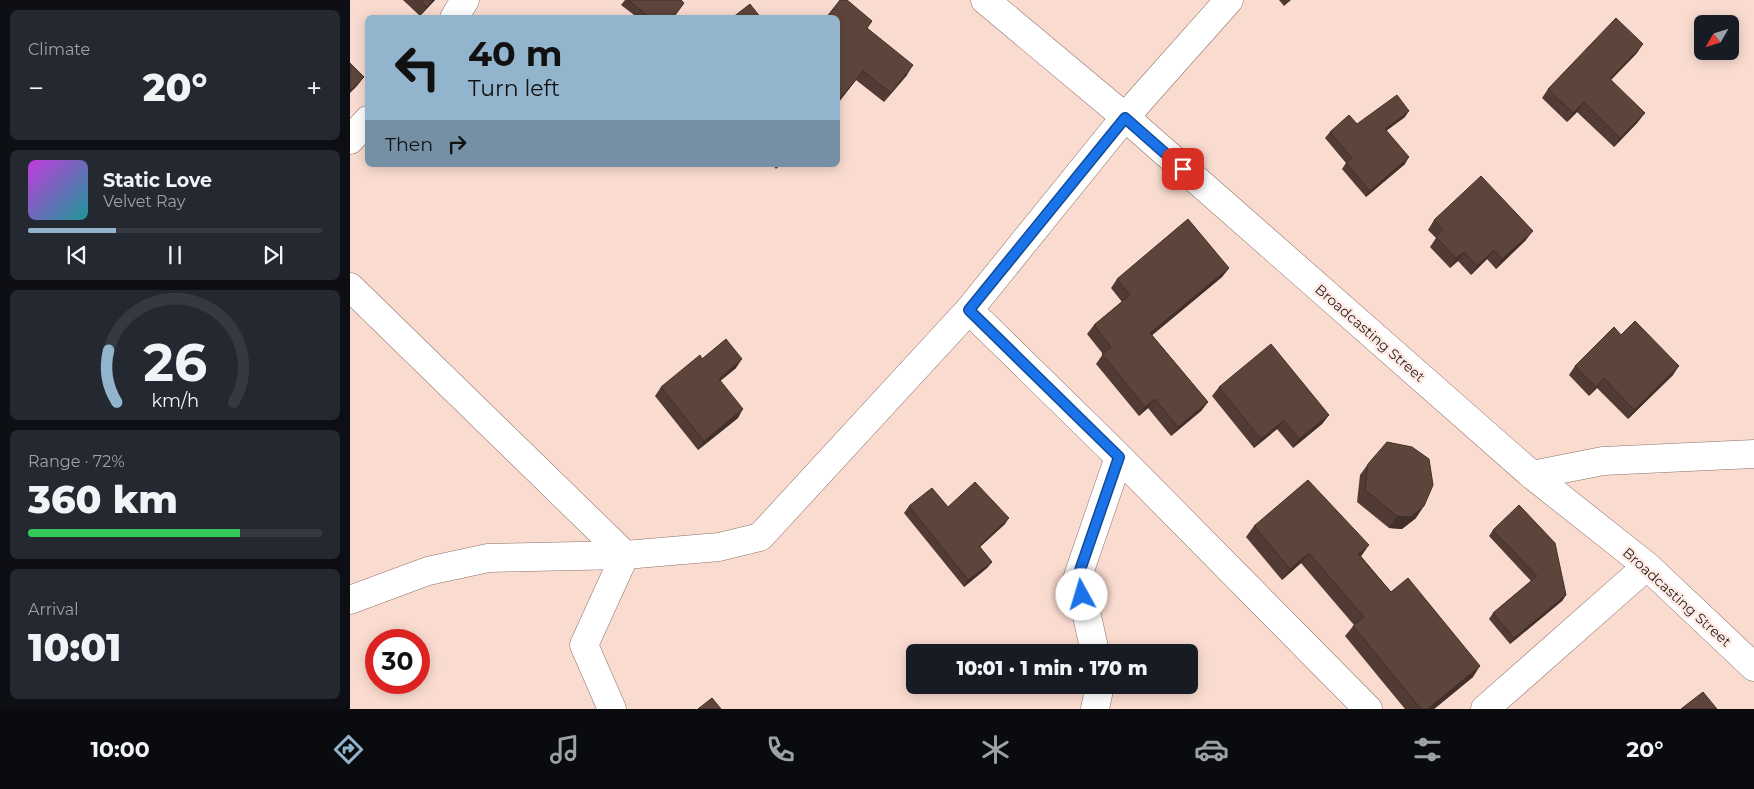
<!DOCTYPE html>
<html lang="en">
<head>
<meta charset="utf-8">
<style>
  :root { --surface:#171b24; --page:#242831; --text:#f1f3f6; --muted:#9ea1a6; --line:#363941; --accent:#93b4cd }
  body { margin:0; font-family:Montserrat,sans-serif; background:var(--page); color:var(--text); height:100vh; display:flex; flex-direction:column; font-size:19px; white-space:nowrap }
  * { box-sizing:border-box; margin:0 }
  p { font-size:16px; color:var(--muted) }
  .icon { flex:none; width:28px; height:28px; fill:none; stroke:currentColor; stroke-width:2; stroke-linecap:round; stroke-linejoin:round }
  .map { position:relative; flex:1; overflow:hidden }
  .details { display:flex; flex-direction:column; gap:10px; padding:10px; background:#0d0f14; width:350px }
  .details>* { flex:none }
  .guide { position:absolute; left:15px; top:15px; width:475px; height:152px; border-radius:8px; box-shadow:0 2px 12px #0003; background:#93b4cd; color:#111; overflow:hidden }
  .needle { width:32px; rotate:231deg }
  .controls { position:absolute; left:1344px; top:15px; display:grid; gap:10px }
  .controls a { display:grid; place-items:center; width:45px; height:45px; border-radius:8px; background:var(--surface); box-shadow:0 2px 12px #0003; font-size:25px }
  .speed { position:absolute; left:15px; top:629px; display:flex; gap:10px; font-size:25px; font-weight:700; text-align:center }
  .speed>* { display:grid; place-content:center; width:65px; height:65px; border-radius:50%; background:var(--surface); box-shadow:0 2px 12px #0003; line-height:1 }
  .speed .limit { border:8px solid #d22; background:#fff; color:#111 }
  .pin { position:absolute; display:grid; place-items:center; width:42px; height:42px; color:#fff; margin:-21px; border-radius:10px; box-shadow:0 2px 8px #0006 }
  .me { position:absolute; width:55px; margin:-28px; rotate:354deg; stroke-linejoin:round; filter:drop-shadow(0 0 4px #0008) }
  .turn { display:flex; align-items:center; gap:18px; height:105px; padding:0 20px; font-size:22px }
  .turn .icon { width:65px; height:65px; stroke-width:2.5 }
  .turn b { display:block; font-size:35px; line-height:42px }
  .then { display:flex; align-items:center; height:48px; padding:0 20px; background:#0003; gap:10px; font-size:19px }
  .big { font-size:38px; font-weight:800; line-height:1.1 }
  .details .tile { flex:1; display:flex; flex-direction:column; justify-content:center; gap:8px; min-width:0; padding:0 18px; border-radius:8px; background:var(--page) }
  .details .dial { align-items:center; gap:0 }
  .dial svg { height:130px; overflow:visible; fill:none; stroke:var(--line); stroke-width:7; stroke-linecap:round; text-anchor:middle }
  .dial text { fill:var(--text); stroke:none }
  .song { display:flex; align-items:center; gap:15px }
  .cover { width:60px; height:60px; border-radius:8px; background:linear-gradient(135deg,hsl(290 70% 55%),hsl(180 70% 35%)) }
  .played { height:5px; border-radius:2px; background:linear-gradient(90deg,var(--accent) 30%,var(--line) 30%) }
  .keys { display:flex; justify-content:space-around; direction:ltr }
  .heat { display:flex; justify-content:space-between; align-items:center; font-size:28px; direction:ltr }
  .charge { height:8px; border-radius:4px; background:linear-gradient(90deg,#34c759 72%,var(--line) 0) }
  .trip { position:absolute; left:556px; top:644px; width:292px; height:50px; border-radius:8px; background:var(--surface); box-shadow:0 2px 12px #0003; font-weight:800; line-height:50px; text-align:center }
  .tab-bar { display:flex; height:80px; justify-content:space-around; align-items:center; background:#090b0e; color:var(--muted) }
  .tab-bar .icon { width:35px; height:35px }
  .tab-bar .current { color:var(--accent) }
  .tab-bar b { font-size:22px; color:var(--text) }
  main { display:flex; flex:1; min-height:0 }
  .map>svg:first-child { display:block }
</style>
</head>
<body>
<main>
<section class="details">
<div class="tile"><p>Climate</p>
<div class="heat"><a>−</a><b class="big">20°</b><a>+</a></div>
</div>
<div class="tile">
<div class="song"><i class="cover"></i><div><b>Static Love</b><p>Velvet Ray</p></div></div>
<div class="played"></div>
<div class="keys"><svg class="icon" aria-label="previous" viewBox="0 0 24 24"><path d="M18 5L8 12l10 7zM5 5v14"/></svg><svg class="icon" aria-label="pause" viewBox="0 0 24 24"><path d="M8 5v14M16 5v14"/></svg><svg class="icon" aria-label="next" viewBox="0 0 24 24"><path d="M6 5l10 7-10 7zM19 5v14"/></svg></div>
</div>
<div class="tile dial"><svg viewBox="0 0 100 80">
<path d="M14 69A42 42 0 1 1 86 69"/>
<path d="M14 69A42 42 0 0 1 9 37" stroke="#93b4cd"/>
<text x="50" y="56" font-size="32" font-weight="700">26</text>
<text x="50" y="72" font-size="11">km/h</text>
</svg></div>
<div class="tile"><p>Range · 72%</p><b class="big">360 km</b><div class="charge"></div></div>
<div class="tile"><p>Arrival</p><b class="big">10:01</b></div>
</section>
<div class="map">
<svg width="1404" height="709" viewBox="0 0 1404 709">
  <rect width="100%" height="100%" fill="#fadbd0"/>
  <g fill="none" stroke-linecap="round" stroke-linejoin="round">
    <g stroke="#8c7167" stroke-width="29">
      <g id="minor">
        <polyline points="635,0 775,117 1182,475 1297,566 1404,667"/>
        <polyline points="104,18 115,0"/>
        <polyline points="0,140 18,120"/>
        <polyline points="0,287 275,555"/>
        <polyline points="619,310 769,457 1018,709"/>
        <polyline points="1182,475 1253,461 1404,454"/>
        <polyline points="0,600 78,571 138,558 275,555 369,547 410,537 619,310 775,117 879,0"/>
        <polyline points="745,652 728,576 769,457"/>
        <polyline points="262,709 234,645 275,555"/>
        <polyline points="745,709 750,685"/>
        <polyline points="1135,709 1297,566"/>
      </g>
    </g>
    <use href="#minor" stroke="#fff" stroke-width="28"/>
  </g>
  <g fill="#513b34">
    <polygon points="53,0 85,0 70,16"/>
    <polygon points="275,0 331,0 324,18 288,18 271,5"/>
    <polygon points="929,0 941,0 934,6"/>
    <polygon points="488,18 517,28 557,75 534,102 506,80 488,103"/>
    <polygon points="1287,53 1261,80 1288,122 1264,147 1227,112 1217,122 1192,98 1198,89"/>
    <polygon points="1055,117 1036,131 1055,164 1016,197 992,169 996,163 975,138 980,132 1007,124"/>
    <polygon points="423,165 430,165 426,169"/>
    <polygon points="1084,220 1176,240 1146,269 1137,259 1121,275 1108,261 1100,268 1080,247 1086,238 1078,230"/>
    <polygon points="879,268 872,277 802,335 858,402 851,411 821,436 798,408 789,416 746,364 753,354 737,334 744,325 772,302 761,288 767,279"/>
    <polygon points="1271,335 1323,375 1278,419 1247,388 1239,396 1219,375 1225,366"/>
    <polygon points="352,359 386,368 370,381 388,418 348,450 305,396 311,387"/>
    <polygon points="869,387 979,415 972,424 943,448 927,429 904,448 862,396"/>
    <polygon points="1018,464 1066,518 1052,529 1039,528 1007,502 1010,475"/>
    <polygon points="559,506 598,507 655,524 630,547 642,562 637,568 614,587 554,513"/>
    <polygon points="904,526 1012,555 1011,556 1041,592 1123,677 1084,709 1055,709 995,636 1004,625 951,563 932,580 896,537"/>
    <polygon points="1143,530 1216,595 1212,601 1160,644 1139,619 1143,613 1181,581 1139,536"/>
  </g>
  <g fill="#42302a">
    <polygon points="83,0 85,0 70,16 77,7"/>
    <polygon points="1293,44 1287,53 1253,88 1260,79"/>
    <polygon points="563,65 557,75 534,102 541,93"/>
    <polygon points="513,71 506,80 488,103 490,99"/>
    <polygon points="14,77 7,86 0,93 0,91"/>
    <polygon points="1234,102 1227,112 1217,122 1223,113"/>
    <polygon points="1059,111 1055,117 1030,135 1035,129"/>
    <polygon points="1295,113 1288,122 1264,147 1270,138"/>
    <polygon points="1059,157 1055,164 1016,197 1020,191"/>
    <polygon points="1183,231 1176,240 1146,269 1152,259"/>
    <polygon points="1144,250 1137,259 1121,275 1127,266"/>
    <polygon points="1114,252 1108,261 1100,268 1106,258"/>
    <polygon points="879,268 872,277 794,342 800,333"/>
    <polygon points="392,359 386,368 363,387 369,379"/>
    <polygon points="1329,366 1323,375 1278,419 1284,410"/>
    <polygon points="1254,378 1247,388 1239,396 1246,387"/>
    <polygon points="805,399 798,408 789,416 795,407"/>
    <polygon points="858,402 851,411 821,436 828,427"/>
    <polygon points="393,409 388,418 348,450 354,441"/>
    <polygon points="979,415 972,424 943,448 949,439"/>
    <polygon points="934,420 927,429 904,448 911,439"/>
    <polygon points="1074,506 1066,518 1052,529 1039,528 1047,516"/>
    <polygon points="659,518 655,524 624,552 629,546"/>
    <polygon points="1019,545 1012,555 1001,565 1008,554"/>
    <polygon points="959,553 951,563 932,580 940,569"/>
    <polygon points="642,562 637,568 614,587 618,580"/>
    <polygon points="1216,595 1212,601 1160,644 1164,638"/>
    <polygon points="1130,666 1123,677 1084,709 1078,709"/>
  </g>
  <g fill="#5e453c" stroke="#42302a">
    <polygon points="70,0 83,0 77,7"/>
    <polygon points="278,0 331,0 334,3 323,18 301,18"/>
    <polygon points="490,0 497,0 522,21 517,28 563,65 541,93 513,71 490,99 488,97 488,18 476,18"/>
    <polygon points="934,0 939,0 936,3"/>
    <polygon points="400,4 411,18 382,18"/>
    <polygon points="1266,18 1293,44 1260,79 1295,113 1270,138 1234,102 1223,113 1198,89"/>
    <polygon points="0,63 14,77 0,91"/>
    <polygon points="1047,95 1059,111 1035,129 1059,157 1020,191 996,163 1002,158 980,132 999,115 1007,124"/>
    <polygon points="1131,176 1183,231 1152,259 1144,250 1127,266 1114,252 1106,258 1086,237 1093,230 1084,220"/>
    <polygon points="838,219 879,268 800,333 858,402 828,427 805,399 795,407 752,354 761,347 744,325 780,295 767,279"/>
    <polygon points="1285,321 1329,366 1284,410 1254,378 1246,387 1225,366 1264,327 1271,335"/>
    <polygon points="376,339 392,359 369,379 393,409 354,441 311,387 350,355 352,359"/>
    <polygon points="921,344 979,415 949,439 934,420 911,439 869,387"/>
    <polygon points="1037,442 1062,447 1079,459 1083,485 1074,506 1061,517 1047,516 1015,490 1018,464"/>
    <polygon points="958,480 1019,545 1008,554 1041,592 1058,578 1130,666 1078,709 1071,709 1003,626 1014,617 959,553 940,569 904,526"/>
    <polygon points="625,482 659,518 629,546 642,562 618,580 559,506 582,488 598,507"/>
    <polygon points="1169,505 1205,543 1216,595 1164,638 1143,613 1187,576 1143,530"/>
    <polygon points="1353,692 1367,709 1331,709"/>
    <polygon points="362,698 371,709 348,709"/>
  </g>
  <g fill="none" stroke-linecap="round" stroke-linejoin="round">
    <g stroke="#114b97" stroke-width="12">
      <polyline id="route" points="732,595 728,576 769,457 619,310 775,118 833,169"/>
    </g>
    <use href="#route" stroke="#1a73e8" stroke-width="9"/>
  </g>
  <g text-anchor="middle" stroke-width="5" stroke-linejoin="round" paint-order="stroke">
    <g font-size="14" fill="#261b17" stroke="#feebe5">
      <text transform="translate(1020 333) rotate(41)" y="5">Broadcasting Street</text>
      <text transform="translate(1327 597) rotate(42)" y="5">Broadcasting Street</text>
    </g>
  </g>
</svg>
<div class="controls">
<a><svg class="needle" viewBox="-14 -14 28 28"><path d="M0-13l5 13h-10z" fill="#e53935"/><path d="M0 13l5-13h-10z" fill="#9ea1a6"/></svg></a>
</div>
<div class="speed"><div class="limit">30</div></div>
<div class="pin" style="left:833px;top:169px;background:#d93025"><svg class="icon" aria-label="arrive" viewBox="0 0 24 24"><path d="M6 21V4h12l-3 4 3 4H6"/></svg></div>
<svg class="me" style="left:732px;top:595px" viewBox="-20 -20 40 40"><circle r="19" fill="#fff"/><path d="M0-13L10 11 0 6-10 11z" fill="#1a73e8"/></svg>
<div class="trip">10:01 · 1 min · 170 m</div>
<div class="guide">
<div class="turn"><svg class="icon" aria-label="left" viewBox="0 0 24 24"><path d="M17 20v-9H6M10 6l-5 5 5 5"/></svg><div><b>40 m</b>Turn left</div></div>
<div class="then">Then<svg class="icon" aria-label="right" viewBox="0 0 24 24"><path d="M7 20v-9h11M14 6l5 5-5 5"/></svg></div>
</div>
</div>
</main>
<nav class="tab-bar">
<b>10:00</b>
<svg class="icon current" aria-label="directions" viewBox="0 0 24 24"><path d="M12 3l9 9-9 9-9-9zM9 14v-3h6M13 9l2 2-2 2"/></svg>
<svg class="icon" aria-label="music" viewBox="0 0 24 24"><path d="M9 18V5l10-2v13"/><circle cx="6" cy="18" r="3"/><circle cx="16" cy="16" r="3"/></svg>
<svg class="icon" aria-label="phone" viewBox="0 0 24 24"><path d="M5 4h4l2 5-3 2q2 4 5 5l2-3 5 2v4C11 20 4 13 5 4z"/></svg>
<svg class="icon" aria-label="climate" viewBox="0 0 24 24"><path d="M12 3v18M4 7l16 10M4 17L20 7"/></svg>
<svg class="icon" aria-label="car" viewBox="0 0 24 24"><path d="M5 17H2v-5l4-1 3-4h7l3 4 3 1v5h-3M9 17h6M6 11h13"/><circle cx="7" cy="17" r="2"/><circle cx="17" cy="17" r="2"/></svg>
<svg class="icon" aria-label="filters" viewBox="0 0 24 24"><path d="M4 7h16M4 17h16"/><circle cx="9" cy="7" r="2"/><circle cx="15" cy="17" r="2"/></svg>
<b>20°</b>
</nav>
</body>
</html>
